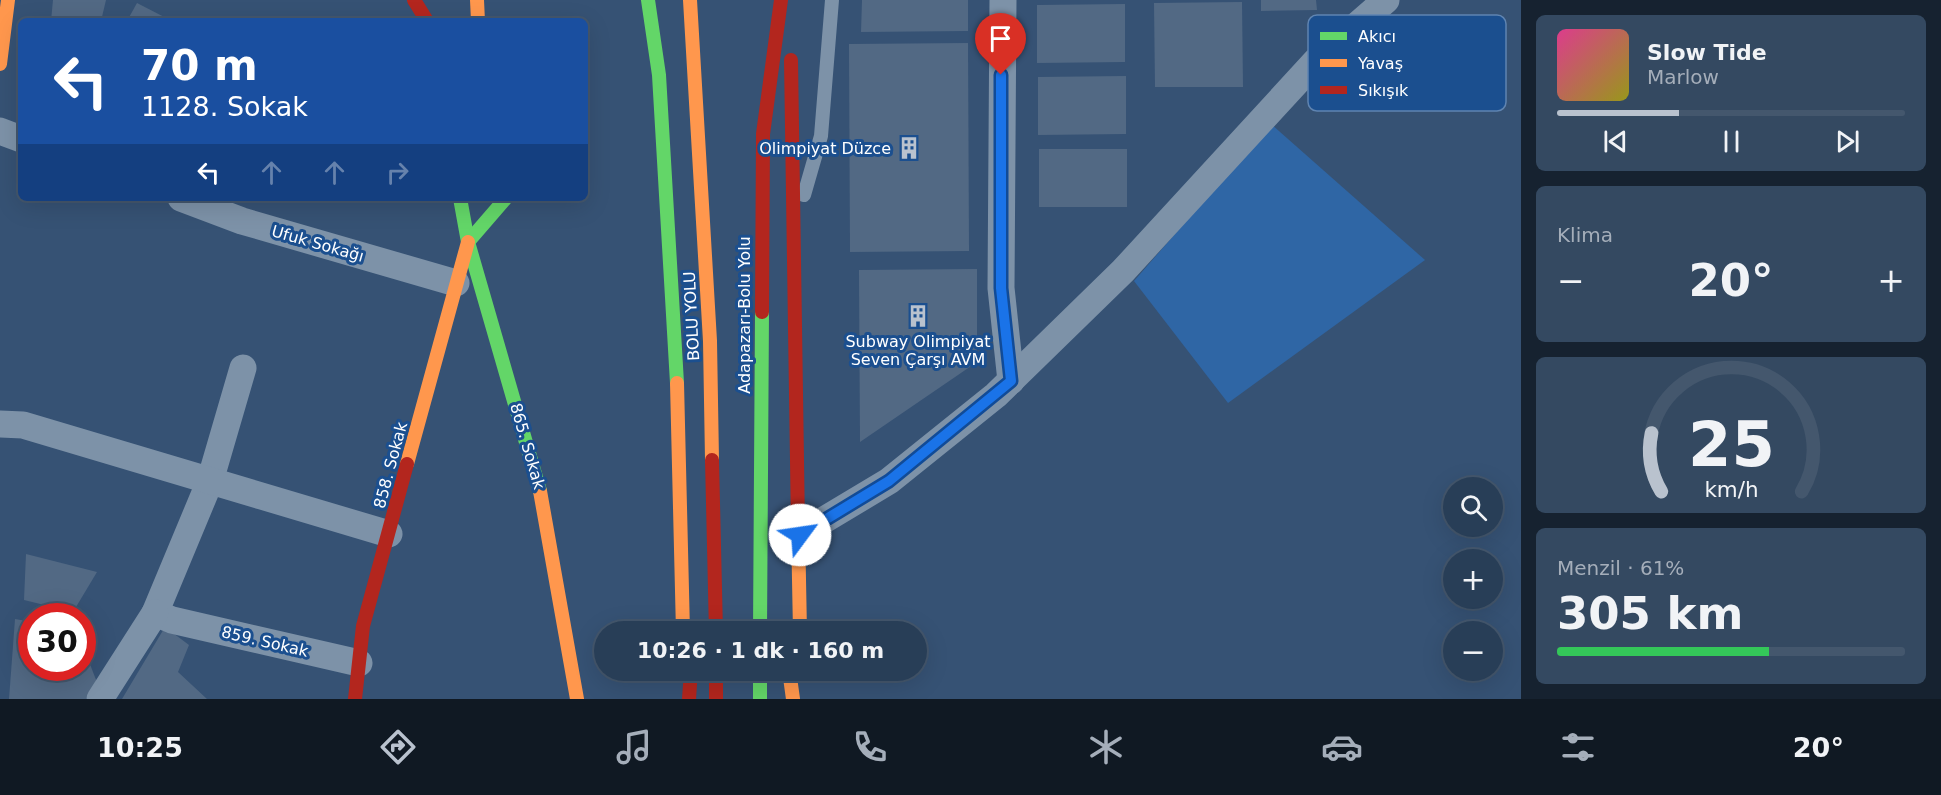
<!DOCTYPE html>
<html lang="tr">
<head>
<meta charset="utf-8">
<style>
  :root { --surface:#283e57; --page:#344961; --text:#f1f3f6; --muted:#a5aeba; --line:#44576d; --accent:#b9c2ce }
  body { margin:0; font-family:"DejaVu Sans",sans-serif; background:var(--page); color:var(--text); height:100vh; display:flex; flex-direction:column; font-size:22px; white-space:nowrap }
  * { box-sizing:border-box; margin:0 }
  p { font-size:20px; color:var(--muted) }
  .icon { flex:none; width:33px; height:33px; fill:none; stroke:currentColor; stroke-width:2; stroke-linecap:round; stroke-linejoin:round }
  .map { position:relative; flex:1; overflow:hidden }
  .side { display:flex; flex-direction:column; gap:15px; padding:15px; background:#162230; width:420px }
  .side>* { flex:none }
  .guide { position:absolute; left:18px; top:18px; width:570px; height:183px; border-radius:9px; box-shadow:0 6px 24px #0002,0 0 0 2px var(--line); background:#1a4fa0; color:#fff; overflow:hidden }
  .controls { position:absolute; left:1443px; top:477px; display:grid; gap:12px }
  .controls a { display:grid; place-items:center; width:60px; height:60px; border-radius:50%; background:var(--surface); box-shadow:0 6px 24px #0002,0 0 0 2px var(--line); font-size:30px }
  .speed { position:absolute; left:18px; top:603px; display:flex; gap:12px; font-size:30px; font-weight:700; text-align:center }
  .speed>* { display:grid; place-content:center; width:78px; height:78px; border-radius:50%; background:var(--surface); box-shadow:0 6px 24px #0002,0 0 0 2px var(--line); line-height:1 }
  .speed .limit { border:9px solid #d22; background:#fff; color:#111 }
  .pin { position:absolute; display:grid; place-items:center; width:51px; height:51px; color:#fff; margin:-62px -26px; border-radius:50% 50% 50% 0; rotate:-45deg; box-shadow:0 0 6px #0007 }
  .pin .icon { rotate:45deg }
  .me { position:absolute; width:66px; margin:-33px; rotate:59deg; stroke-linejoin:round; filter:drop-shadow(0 0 4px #0008) }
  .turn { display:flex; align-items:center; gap:21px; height:126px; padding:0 24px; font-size:27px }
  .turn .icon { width:78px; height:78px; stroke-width:2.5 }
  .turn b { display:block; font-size:42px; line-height:51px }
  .lanes { display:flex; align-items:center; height:57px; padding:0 24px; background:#0003; justify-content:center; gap:30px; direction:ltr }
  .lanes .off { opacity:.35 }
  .big { font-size:45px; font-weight:700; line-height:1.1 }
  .side .tile { flex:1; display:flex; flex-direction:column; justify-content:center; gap:9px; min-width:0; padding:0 21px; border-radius:9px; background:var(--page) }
  .side .dial { align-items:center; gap:0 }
  .dial svg { height:156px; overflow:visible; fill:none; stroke:var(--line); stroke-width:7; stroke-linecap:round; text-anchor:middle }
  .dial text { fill:var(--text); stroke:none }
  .song { display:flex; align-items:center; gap:18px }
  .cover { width:72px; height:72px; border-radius:9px; background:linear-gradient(135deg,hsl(330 70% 55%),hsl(60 70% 35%)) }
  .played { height:6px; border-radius:3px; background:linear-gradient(90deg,var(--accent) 35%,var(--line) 35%) }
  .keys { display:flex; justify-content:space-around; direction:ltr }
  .heat { display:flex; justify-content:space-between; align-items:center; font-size:33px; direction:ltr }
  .charge { height:9px; border-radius:4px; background:linear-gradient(90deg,#34c759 61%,var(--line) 0) }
  .trip { position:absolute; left:594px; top:621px; width:333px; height:60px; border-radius:30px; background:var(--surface); box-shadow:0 6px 24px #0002,0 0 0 2px var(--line); font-weight:700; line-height:60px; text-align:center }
  .tab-bar { display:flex; height:96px; justify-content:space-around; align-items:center; background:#101923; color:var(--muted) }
  .tab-bar .icon { width:42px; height:42px }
  .tab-bar .current { color:var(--accent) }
  .tab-bar b { font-size:27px; color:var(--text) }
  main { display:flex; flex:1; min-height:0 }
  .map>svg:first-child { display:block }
</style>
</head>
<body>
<main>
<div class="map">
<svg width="1521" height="699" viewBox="0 0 1521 699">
  <rect width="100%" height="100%" fill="#365274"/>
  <polygon fill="#2f66a5" points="1271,124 1425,260 1228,403 1134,281"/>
  <g fill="#526984">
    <polygon points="53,0 106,0 101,21 51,21"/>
    <polygon points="862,0 968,0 968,31 861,32"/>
    <polygon points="1261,0 1316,0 1317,10 1261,11"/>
    <polygon points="1242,2 1243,87 1155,87 1154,3"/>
    <polygon points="137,3 172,21 127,21"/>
    <polygon points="1125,4 1125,62 1037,63 1037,5"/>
    <polygon points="968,43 969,251 850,252 849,44"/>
    <polygon points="1126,76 1126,134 1038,135 1038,77"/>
    <rect x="1039" y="149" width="88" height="58"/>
    <polygon points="977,269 977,362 860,442 859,270"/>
    <polygon points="26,554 97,572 73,612 24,600"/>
    <polygon points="15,619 32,622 32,668 82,668 83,646 98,685 86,699 9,699"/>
    <polygon points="165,627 189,645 178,672 207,699 122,699"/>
  </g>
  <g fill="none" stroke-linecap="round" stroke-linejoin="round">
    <polyline stroke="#7d92a8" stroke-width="14" points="804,195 821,136 832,0"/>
    <g stroke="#7d92a8" stroke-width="27">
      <polyline points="1003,0 1001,288 1011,381"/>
      <polyline points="0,131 21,139"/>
      <polyline points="181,198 242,221 456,283"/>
      <polyline points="243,368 210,481 155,613 172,620 359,663"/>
      <polyline points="0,424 23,425 389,534"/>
      <polyline points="799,535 889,481 996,395 1123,271 1316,61 1386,0"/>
      <polyline points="100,699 155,613"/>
    </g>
    <g stroke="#63d668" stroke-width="14">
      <polyline points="648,0 659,75 677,383"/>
      <polyline points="460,198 468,242 540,491"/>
      <polyline points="468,242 506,198"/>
      <polyline points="760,632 762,312"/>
      <polyline points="760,670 760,699"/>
    </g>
    <g stroke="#ff974d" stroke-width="14">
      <polyline points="477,0 478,21"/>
      <polyline points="690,0 710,341 712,460"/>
      <polyline points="0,64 8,0"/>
      <polyline points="677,383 683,632"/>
      <polyline points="407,464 468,242"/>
      <polyline points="540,491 577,699"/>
      <polyline points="798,527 800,632"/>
      <polyline points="789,670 793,699"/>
    </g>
    <g stroke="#b3261e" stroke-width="14">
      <polyline points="414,0 427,21"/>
      <polyline points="791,60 798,527"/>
      <polyline points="762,312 763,134 781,0"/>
      <polyline points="712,460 716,632"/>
      <polyline points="716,670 716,699"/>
      <polyline points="355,699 363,626 407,464"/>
      <polyline points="689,699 691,670"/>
    </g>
  </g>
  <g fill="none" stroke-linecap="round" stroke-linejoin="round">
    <g stroke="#114b97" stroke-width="15">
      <polyline id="route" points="800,535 889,481 1011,381 1001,288 1001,75"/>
    </g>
    <use href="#route" stroke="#1a73e8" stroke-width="10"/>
  </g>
  <defs>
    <g id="building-bare" transform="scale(1.8)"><path d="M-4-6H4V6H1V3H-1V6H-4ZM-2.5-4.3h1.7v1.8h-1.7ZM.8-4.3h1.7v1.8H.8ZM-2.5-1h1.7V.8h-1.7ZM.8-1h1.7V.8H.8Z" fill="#b9c2ce" stroke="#1b4f8f" stroke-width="2.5" paint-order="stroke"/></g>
  </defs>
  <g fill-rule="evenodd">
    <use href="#building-bare" x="909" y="148"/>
    <use href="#building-bare" x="918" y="316"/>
  </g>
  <g text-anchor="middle" stroke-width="6" stroke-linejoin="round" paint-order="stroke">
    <g font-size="16" fill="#fff" stroke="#1b4f8f" text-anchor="end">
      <text x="891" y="154">Olimpiyat Düzce</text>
      <text x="918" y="347" text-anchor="middle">Subway Olimpiyat<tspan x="918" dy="18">Seven Çarşı AVM</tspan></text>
    </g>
    <g font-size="16" fill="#fff" stroke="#1b4f8f">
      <text transform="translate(318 243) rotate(16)" y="6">Ufuk Sokağı</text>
      <text transform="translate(744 315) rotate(-90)" y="6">Adapazarı-Bolu Yolu</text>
      <text transform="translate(691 316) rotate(-93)" y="6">BOLU YOLU</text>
      <text transform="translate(528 446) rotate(74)" y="6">865. Sokak</text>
      <text transform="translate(390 465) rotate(-75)" y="6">858. Sokak</text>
      <text transform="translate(265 641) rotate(13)" y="6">859. Sokak</text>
    </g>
  </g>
  <rect x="1308" y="15" width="198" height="96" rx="9" fill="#1b4f8f" stroke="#5f84b1" stroke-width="1.5"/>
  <rect x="1320" y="32" width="27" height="8" fill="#63d668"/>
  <rect x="1320" y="59" width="27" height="8" fill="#ff974d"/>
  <rect x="1320" y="86" width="27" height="8" fill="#b3261e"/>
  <g font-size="16" fill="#fff">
    <text x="1358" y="42">Akıcı</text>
    <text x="1358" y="69">Yavaş</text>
    <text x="1358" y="96">Sıkışık</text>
  </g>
</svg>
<div class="controls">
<a><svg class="icon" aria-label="search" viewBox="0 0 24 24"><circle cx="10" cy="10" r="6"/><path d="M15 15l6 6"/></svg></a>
<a>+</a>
<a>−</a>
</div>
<div class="speed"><div class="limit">30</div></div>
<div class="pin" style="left:1001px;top:75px;background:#d93025"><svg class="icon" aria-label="arrive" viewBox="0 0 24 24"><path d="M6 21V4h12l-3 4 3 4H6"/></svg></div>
<svg class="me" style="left:800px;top:535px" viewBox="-20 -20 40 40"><circle r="19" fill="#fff"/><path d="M0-13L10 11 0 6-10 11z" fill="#1a73e8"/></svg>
<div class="trip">10:26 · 1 dk · 160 m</div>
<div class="guide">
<div class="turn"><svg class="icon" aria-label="left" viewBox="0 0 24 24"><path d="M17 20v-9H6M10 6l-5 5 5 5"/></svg><div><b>70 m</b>1128. Sokak</div></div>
<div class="lanes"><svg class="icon" aria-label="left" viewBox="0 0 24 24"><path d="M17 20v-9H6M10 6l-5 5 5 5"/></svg><svg class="icon off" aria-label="ahead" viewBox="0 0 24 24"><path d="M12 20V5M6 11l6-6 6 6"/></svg><svg class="icon off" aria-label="ahead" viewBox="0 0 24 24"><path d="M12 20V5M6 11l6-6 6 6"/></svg><svg class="icon off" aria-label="right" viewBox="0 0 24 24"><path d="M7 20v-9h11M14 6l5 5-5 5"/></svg></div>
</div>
</div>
<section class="side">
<div class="tile">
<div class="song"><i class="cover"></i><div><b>Slow Tide</b><p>Marlow</p></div></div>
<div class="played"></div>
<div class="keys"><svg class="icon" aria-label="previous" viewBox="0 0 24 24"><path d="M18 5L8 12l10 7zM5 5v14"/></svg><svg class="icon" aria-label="pause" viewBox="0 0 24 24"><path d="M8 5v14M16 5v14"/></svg><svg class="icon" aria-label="next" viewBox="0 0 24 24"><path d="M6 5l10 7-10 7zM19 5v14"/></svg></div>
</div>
<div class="tile"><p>Klima</p>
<div class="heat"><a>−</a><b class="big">20°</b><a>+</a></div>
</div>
<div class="tile dial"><svg viewBox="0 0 100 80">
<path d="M14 69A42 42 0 1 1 86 69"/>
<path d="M14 69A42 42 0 0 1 9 39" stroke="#b9c2ce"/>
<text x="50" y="56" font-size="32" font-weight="700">25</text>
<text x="50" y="72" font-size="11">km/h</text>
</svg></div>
<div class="tile"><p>Menzil · 61%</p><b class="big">305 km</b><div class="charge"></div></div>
</section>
</main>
<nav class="tab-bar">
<b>10:25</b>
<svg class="icon current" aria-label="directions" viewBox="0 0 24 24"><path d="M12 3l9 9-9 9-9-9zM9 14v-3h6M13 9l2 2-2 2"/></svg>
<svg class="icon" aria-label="music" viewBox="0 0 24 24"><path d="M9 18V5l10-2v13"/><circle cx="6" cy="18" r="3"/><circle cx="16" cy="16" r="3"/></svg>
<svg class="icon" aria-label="phone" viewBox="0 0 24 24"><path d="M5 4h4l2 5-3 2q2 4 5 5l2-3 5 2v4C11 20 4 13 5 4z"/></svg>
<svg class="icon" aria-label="climate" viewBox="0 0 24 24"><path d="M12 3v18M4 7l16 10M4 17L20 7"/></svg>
<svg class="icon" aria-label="car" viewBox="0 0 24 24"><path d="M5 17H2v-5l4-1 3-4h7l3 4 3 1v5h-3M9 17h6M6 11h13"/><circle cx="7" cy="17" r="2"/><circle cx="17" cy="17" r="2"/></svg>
<svg class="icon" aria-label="filters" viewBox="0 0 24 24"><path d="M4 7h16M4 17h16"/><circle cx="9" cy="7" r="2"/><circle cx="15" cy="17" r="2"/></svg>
<b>20°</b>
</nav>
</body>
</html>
